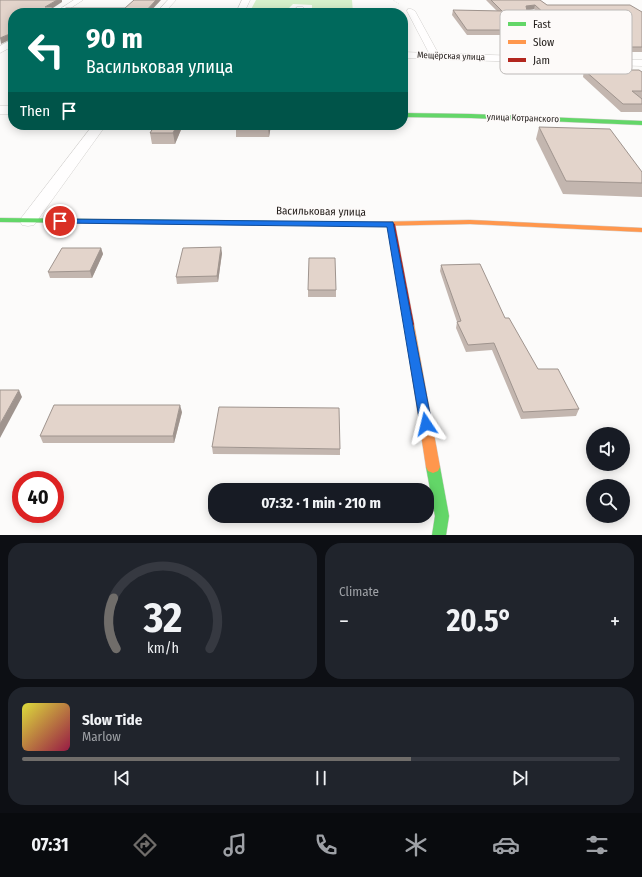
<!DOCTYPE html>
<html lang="en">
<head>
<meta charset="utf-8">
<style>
  :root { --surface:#171b24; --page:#20242c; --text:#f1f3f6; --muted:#9ea1a6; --line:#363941; --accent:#706d6a }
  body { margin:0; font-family:"Fira Sans Condensed",sans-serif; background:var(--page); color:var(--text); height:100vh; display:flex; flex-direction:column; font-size:15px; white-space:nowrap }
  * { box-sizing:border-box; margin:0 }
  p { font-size:13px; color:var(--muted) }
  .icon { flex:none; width:22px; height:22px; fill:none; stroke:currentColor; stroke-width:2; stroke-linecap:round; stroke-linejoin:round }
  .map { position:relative; height:535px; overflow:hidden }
  .details { display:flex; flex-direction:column; gap:8px; padding:8px; background:#0d0f14; flex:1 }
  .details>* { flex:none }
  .banner { position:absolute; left:8px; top:8px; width:400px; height:122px; border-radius:16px; box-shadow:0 2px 10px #0003; background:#00695c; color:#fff; overflow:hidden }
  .tools { position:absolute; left:586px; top:427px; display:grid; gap:8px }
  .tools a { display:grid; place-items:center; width:44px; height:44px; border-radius:50%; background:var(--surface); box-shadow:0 2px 10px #0003; font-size:20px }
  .speed { position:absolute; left:12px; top:471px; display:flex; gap:8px; font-size:20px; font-weight:700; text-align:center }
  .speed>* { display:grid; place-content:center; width:52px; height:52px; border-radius:50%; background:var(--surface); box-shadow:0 2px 10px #0003; line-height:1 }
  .speed .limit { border:6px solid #d22; background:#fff; color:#111 }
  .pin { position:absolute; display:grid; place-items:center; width:34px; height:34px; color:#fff; margin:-17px; border:2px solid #fff; border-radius:50%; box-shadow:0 1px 4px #0007 }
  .me { position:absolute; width:44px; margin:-22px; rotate:350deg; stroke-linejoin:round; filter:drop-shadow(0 0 3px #0008) }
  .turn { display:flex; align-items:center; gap:14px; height:84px; padding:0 12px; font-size:18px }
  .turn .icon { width:52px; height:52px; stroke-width:2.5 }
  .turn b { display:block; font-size:28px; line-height:34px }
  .then { display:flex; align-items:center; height:38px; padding:0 12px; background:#0003; gap:8px; font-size:15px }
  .big { font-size:30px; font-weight:700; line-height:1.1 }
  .details .card { flex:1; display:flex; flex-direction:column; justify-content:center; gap:6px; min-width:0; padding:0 14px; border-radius:16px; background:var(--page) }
  .details .dial { align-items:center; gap:0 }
  .dial svg { height:104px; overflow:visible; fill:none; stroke:var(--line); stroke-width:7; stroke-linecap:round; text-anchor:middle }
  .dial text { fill:var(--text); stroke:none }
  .song { display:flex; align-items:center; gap:12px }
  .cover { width:48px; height:48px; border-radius:6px; background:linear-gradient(135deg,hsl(60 70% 55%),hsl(340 70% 35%)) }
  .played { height:4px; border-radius:2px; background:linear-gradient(90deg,var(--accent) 65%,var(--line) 65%) }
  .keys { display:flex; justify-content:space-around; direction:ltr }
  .heat { display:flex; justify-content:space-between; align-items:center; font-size:22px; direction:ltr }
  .details .tiles { flex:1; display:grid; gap:8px; grid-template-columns:1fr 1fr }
  .card:last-child { grid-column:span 2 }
  .trip { position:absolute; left:208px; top:483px; width:226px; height:40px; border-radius:16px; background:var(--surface); box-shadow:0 2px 10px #0003; font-weight:700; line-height:40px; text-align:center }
  .dock { display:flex; height:64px; justify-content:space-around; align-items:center; background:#090b0e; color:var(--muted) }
  .dock .icon { width:28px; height:28px }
  .dock .on { color:var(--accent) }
  .dock b { font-size:18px; color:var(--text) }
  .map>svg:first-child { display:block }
</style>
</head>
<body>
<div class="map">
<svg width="642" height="535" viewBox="0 0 642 535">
  <rect width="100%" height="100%" fill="#fcfbfa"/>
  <polygon fill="#d6f0cb" points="256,0 352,0 353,13 312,13 312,5 293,4 284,13 249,13"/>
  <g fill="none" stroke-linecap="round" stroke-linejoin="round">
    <g stroke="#d3d1cf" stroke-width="1">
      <g id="street">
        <polygon points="74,0 83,0 63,13 54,13"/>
        <polygon points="168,0 176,0 164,13 156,13"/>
        <polygon points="242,0 250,0 244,13 236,13"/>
        <polygon points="297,7 303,7 304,9 302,13 294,13"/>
        <polygon points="408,9 411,9 415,11 438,53 573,58 527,14 526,12 530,10 533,10 585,58 642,60 642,66 403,58 403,52 429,53 407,11"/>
        <polygon points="13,39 13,46 0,53 0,46"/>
        <rect x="0" y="106" width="13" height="8"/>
        <polygon points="93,125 106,125 34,225 28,226 22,225 20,221 22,217"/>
      </g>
    </g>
    <g stroke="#d3d1cf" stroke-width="1">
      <g id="fast">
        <polygon points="403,113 471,114 642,121 642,125 471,118 403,117"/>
        <polygon points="0,218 371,222 375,224 371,226 0,222"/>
        <polygon points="433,461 438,463 440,467 449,516 446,535 432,535 435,516 426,467 428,463"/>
      </g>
    </g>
    <g stroke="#d3d1cf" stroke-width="1">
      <g id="slow">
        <polygon points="470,220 642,228 642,232 470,224 371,226 367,224 371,222"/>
        <polygon points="409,321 413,322 414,324 440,467 438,471 433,473 428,471 426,467 404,324 405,322"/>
      </g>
    </g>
    <g stroke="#d3d1cf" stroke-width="1">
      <polygon id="jam" points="388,222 391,222 395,224 414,324 413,326 405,326 404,324 387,224"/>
    </g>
    <polyline stroke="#dadada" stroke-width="1" stroke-dasharray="0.5 1.5" stroke-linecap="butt" points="393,0 399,4"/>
    <use href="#street" fill="#fffefe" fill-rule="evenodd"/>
    <use href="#fast" fill="#63d668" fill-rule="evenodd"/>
    <use href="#slow" fill="#ff974d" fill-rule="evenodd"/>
    <use href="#jam" fill="#b3261e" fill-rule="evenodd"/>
  </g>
  <g fill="#c3b6af">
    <polygon points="486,0 540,0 547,5 642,12 642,52 604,52 574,30 557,30 534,9 527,10 543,26 542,30 507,31 506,35 467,35 452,15 453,10 497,11"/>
    <polygon points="584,70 642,72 642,98 641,98 642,99 642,112 621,112 583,77"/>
    <polygon points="183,125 175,144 152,144 150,133"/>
    <polygon points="236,125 271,125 269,137 236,137"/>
    <polygon points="539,127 642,172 642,197 563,194 536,139"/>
    <polygon points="101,248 103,254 92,278 50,278 48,272"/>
    <polygon points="222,253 218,282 177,284 176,277"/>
    <polygon points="441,265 505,318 538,369 579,409 576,416 521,419 492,350 466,352 456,328 457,322 440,271"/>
    <rect x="308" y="290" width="28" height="7"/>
    <polygon points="182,412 174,443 43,443 40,436"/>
    <polygon points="212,447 340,449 340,455 213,454"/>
  </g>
  <g fill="#9f948e">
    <polygon points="57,0 62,0 62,2 47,12 45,7"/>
    <polygon points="156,0 161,0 149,13 144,13"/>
    <polygon points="535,5 534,9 525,11 526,6"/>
    <polygon points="232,9 232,13 229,13"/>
    <polygon points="12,33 13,38 1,44 0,38"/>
    <polygon points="177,125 183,125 175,144 173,133"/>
    <polygon points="268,125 271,125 269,137 268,126"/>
    <polygon points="221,247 222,253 218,282 217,276"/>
    <polygon points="101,248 103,254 92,278 90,271"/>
    <polygon points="19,390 22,397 0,438 0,424"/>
    <polygon points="180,405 182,412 174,443 173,436"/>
  </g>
  <g fill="#e3d4cb" stroke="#9f948e">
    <polygon points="0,0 57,0 45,7 52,7 53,10 62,10 66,8 125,8 134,0 156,0 144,13 13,13 13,35 12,33 0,38"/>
    <polygon points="491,0 540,0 547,5 630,5 642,12 642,47 605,47 575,25 558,26 535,5 526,6 527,11 543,26 504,26 507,30 467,30 453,10 502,11"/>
    <polygon points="201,9 232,9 229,13 199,13"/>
    <polygon points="584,70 639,70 642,72 642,91 632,91 642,99 642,104 623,104"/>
    <polygon points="155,125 177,125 173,133 150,133"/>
    <polygon points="236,125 268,125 268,126 236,127"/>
    <polygon points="539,127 610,129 642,172 642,183 566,181"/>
    <polygon points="221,247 217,276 176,277 183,248"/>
    <polygon points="62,248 101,248 90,271 48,272"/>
    <polygon points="309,258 335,258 336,290 308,290"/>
    <polygon points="480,264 505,318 509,318 538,369 558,369 579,409 523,412 494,343 468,345 457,322 461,321 441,265"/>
    <polygon points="0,390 19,390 0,424"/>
    <polygon points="54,405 180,405 173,436 40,436"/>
    <polygon points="219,407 339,408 340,449 212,447"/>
  </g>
  <polygon fill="#1a73e8" stroke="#114b97" points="57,219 393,222 432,424 430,427 426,429 421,427 420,424 387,227 60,223 56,221"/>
  <g text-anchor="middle" stroke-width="3" stroke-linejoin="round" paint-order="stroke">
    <g font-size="9" fill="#25201d" stroke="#fdfaf9">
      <text transform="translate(451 56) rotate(2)" y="3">Мещёрская улица</text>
      <text transform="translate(523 118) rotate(2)" y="3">улица Котранского</text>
    </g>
    <g font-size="11" fill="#25201d" stroke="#fdfaf9">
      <text transform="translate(321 211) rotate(1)" y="4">Васильковая улица</text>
    </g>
  </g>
  <rect x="500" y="10" width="132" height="64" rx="6" fill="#fdfaf9" stroke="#bcb9b7" stroke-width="1"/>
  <rect x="508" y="22" width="18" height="4" fill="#63d668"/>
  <rect x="508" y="40" width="18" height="4" fill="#ff974d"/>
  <rect x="508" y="58" width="18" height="4" fill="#b3261e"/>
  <g font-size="11" fill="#25201d">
    <text x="533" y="28">Fast</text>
    <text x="533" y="46">Slow</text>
    <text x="533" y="64">Jam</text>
  </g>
</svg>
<div class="tools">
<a><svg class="icon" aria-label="sound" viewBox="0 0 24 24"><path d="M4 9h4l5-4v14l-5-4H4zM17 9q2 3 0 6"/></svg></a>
<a><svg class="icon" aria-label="search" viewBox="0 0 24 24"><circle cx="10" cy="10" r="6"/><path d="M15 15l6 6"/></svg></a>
</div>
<div class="speed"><div class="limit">40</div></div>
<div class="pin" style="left:60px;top:221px;background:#d93025"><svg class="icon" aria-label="arrive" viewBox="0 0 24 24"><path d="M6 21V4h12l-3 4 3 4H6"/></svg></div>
<svg class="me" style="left:426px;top:424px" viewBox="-20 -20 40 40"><path d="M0-17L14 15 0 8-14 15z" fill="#1a73e8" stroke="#fff" stroke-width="4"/></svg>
<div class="trip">07:32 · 1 min · 210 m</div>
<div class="banner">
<div class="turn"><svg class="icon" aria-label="left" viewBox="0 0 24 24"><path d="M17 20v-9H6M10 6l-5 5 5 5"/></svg><div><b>90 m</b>Васильковая улица</div></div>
<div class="then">Then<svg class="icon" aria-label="arrive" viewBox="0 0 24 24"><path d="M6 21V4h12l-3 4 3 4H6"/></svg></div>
</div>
</div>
<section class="details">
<div class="tiles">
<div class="card dial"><svg viewBox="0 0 100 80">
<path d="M14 69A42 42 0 1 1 86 69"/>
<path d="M14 69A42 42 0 0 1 12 30" stroke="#706d6a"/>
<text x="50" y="56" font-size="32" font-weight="700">32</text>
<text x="50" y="72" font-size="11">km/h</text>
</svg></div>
<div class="card"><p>Climate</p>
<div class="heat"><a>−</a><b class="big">20.5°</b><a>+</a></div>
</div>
<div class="card">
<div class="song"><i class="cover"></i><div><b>Slow Tide</b><p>Marlow</p></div></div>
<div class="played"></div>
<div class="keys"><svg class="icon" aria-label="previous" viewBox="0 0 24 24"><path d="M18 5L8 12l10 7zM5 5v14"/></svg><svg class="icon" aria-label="pause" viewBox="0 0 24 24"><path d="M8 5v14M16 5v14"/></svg><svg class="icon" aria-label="next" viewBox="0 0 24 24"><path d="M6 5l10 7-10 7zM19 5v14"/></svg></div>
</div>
</div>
</section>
<nav class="dock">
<b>07:31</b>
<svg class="icon on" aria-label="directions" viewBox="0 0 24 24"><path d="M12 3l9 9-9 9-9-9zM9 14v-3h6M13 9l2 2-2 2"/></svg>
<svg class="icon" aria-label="music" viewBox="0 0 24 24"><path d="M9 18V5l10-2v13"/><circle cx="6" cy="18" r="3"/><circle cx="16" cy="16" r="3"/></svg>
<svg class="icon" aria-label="phone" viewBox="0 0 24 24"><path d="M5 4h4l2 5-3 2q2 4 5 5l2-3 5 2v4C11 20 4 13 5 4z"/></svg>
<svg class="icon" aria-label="climate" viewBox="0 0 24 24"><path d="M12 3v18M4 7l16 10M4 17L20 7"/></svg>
<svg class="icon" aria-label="car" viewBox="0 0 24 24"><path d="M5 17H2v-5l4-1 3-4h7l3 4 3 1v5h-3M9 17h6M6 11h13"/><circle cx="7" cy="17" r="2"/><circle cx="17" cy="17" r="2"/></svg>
<svg class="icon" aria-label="filters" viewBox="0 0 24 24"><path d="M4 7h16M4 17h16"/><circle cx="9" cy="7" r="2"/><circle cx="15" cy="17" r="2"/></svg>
</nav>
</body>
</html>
